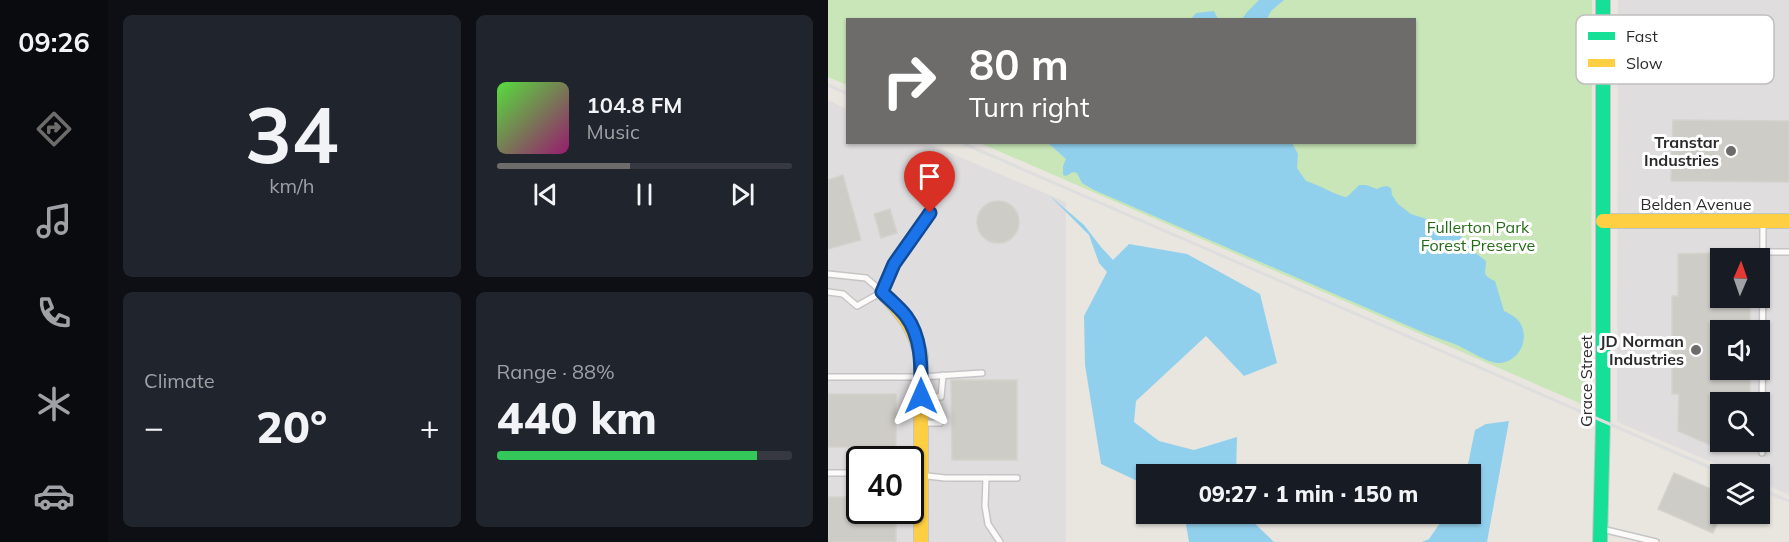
<!DOCTYPE html>
<html lang="en">
<head>
<meta charset="utf-8">
<style>
  :root { --surface:#171b24; --page:#20242c; --text:#f1f3f6; --muted:#9ea1a6; --line:#363941; --accent:#6e6c6a }
  body { margin:0; font-family:Mulish,sans-serif; background:var(--page); color:var(--text); height:100vh; display:flex; flex-direction:column; font-size:22px; white-space:nowrap }
  * { box-sizing:border-box; margin:0 }
  p { font-size:20px; color:var(--muted) }
  .icon { flex:none; width:33px; height:33px; fill:none; stroke:currentColor; stroke-width:2; stroke-linecap:round; stroke-linejoin:round }
  .map { position:relative; flex:1; overflow:hidden }
  .side { display:flex; flex-direction:column; gap:15px; padding:15px; background:#0d0f14; width:720px }
  .side>* { flex:none }
  .banner { position:absolute; left:18px; top:18px; width:570px; height:126px; border-radius:0px; box-shadow:0 2px 4px #0004; background:#6e6c6a; color:#fff; overflow:hidden }
  .needle { width:39px; rotate:2deg }
  .fabs { position:absolute; left:882px; top:248px; display:grid; gap:12px }
  .fabs a { display:grid; place-items:center; width:60px; height:60px; border-radius:0px; background:var(--surface); box-shadow:0 2px 4px #0004; font-size:30px }
  .speed { position:absolute; left:18px; top:446px; display:flex; gap:12px; font-size:30px; font-weight:700; text-align:center }
  .speed>* { display:grid; place-content:center; width:78px; height:78px; border-radius:50%; background:var(--surface); box-shadow:0 2px 4px #0004; line-height:1 }
  .speed .limit { border:3px solid #111; border-radius:9px; background:#fff; color:#111 }
  .pin { position:absolute; display:grid; place-items:center; width:51px; height:51px; color:#fff; margin:-62px -26px; border-radius:50% 50% 50% 0; rotate:-45deg; box-shadow:0 0 6px #0007 }
  .pin .icon { rotate:45deg }
  .me { position:absolute; width:66px; margin:-33px; rotate:0deg; stroke-linejoin:round; filter:drop-shadow(0 0 4px #0008) }
  .turn { display:flex; align-items:center; gap:21px; height:126px; padding:0 24px; font-size:27px }
  .turn .icon { width:78px; height:78px; stroke-width:2.5 }
  .turn b { display:block; font-size:42px; line-height:51px }
  .big { font-size:45px; font-weight:800; line-height:1.1 }
  .side .widget { flex:1; display:flex; flex-direction:column; justify-content:center; gap:9px; min-width:0; padding:0 21px; border-radius:9px; background:var(--page) }
  .side .dial { align-items:center; gap:0 }
  .dial b { font-size:78px; line-height:1 }
  .song { display:flex; align-items:center; gap:18px }
  .cover { width:72px; height:72px; border-radius:9px; background:linear-gradient(135deg,hsl(110 70% 55%),hsl(320 70% 35%)) }
  .played { height:6px; border-radius:3px; background:linear-gradient(90deg,var(--accent) 45%,var(--line) 45%) }
  .keys { display:flex; justify-content:space-around; direction:ltr }
  .heat { display:flex; justify-content:space-between; align-items:center; font-size:33px; direction:ltr }
  .charge { height:9px; border-radius:4px; background:linear-gradient(90deg,#34c759 88%,var(--line) 0) }
  .side .tiles { flex:1; display:grid; gap:15px; grid-template-columns:repeat(2,1fr) }
  .trip { position:absolute; left:308px; top:464px; width:345px; height:60px; border-radius:0px; background:var(--surface); box-shadow:0 2px 4px #0004; font-weight:800; line-height:60px; text-align:center }
  main { display:flex; flex:1; min-height:0 }
  .menu { display:flex; flex-direction:column; width:108px; justify-content:space-around; align-items:center; background:#090b0e; color:var(--muted) }
  .menu .icon { width:42px; height:42px }
  .menu .current { color:var(--accent) }
  .menu b { font-size:27px; color:var(--text) }
  .map>svg:first-child { display:block }
</style>
</head>
<body>
<main>
<nav class="menu">
<b>09:26</b>
<svg class="icon current" aria-label="directions" viewBox="0 0 24 24"><path d="M12 3l9 9-9 9-9-9zM9 14v-3h6M13 9l2 2-2 2"/></svg>
<svg class="icon" aria-label="music" viewBox="0 0 24 24"><path d="M9 18V5l10-2v13"/><circle cx="6" cy="18" r="3"/><circle cx="16" cy="16" r="3"/></svg>
<svg class="icon" aria-label="phone" viewBox="0 0 24 24"><path d="M5 4h4l2 5-3 2q2 4 5 5l2-3 5 2v4C11 20 4 13 5 4z"/></svg>
<svg class="icon" aria-label="climate" viewBox="0 0 24 24"><path d="M12 3v18M4 7l16 10M4 17L20 7"/></svg>
<svg class="icon" aria-label="car" viewBox="0 0 24 24"><path d="M5 17H2v-5l4-1 3-4h7l3 4 3 1v5h-3M9 17h6M6 11h13"/><circle cx="7" cy="17" r="2"/><circle cx="17" cy="17" r="2"/></svg>
</nav>
<section class="side">
<div class="tiles">
<div class="widget dial"><b>34</b><p>km/h</p></div>
<div class="widget">
<div class="song"><i class="cover"></i><div><b>104.8 FM</b><p>Music</p></div></div>
<div class="played"></div>
<div class="keys"><svg class="icon" aria-label="previous" viewBox="0 0 24 24"><path d="M18 5L8 12l10 7zM5 5v14"/></svg><svg class="icon" aria-label="pause" viewBox="0 0 24 24"><path d="M8 5v14M16 5v14"/></svg><svg class="icon" aria-label="next" viewBox="0 0 24 24"><path d="M6 5l10 7-10 7zM19 5v14"/></svg></div>
</div>
<div class="widget"><p>Climate</p>
<div class="heat"><a>−</a><b class="big">20°</b><a>+</a></div>
</div>
<div class="widget"><p>Range · 88%</p><b class="big">440 km</b><div class="charge"></div></div>
</div>
</section>
<div class="map">
<svg width="961" height="542" viewBox="0 0 961 542">
  <rect width="100%" height="100%" fill="#e9e6e0"/>
  <g fill="#e0dddf" fill-rule="evenodd">
    <path d="M790,0H961V495L932,482V474H912L789,422ZM892,258H932V297H892ZM892,330H932V369H892ZM892,402H932V441H892Z"/>
    <path d="M0,100L19,109L20,142L99,143L238,202V542H0ZM32,459H82V510H32Z"/>
  </g>
  <polygon fill="#c8e6b7" points="0,0 764,0 763,408 152,143 586,142 586,20 20,20 19,85 0,77"/>
  <g fill="#91d0ed">
    <polygon points="431,0 456,0 443,11 439,19 414,19 419,12"/>
    <polygon points="386,11 390,19 363,19 368,13"/>
    <path d="M220,143H464L470,154L469,168L478,181C492,185 503,193 517,197L520,196L531,185H538L549,189L553,187L559,186L563,188L564,195L570,204L583,214L627,228L645,251L658,261C658,273 653,275 667,281L676,311C680,313 684,315 688,318C704,333 694,361 672,363C661,364 640,350 629,345C619,341 609,338 599,334L266,190L254,183L249,173L245,172L238,176L235,175V166L238,159Z"/>
    <polygon points="221,195 256,225 273,247 285,260 301,244 359,254 432,294 449,363 416,376 378,336 308,401 306,422 331,441 366,450 409,437 408,474 318,474 318,485 273,464 257,365 256,316 279,272 271,263 261,235"/>
    <polygon points="681,421 659,542 594,542 601,539 619,513 642,513 642,474 638,474 647,430 658,424"/>
    <polygon points="356,513 416,513 446,542 361,542"/>
  </g>
  <g fill="#ceccc7" stroke="#d4d2cc" stroke-width="1.5">
    <polygon points="845,120 961,121 961,182 843,181"/>
    <polygon points="15,175 33,240 0,249 0,180"/>
    <circle cx="170" cy="222" r="21"/>
    <polygon points="62,209 69,233 53,238 46,214"/>
    <polygon points="892,253 892,297 922,297 922,330 892,330 892,369 922,369 922,402 892,402 892,447 887,447 850,431 851,394 844,394 844,296 850,296 850,254"/>
    <polygon points="123,380 189,380 189,460 124,460"/>
    <rect x="0" y="394" width="68" height="53"/>
    <polygon points="846,473 892,493 892,517 885,533 830,509"/>
    <polygon points="0,497 32,497 32,510 68,510 68,542 0,542"/>
  </g>
  <g fill="none" stroke-linecap="round" stroke-linejoin="round">
    <g stroke="#c6c5c6" stroke-width="8">
      <g id="lane">
        <polyline points="935,252 961,252"/>
        <polyline points="0,274 38,278 53,291"/>
        <polyline points="0,292 15,294 29,306 54,292 66,264 102,213"/>
        <polyline points="0,377 93,377 154,373"/>
        <polyline points="94,396 113,397 115,375"/>
        <polyline points="94,423 112,423"/>
        <polyline points="934,453 935,223"/>
        <polyline points="0,473 32,473"/>
        <polyline points="82,474 117,478 189,478"/>
        <polyline points="158,478 157,506 160,524 172,542"/>
        <polyline points="774,529 828,542"/>
      </g>
    </g>
    <g stroke="#c6c5c6" stroke-width="16">
      <polyline id="fast" points="772,542 775,421 775,0"/>
    </g>
    <g stroke="#c6c5c6" stroke-width="16">
      <g id="slow">
        <polyline points="775,221 961,221"/>
        <path d="M54,292C75,313 86,327 93,356V542"/>
      </g>
    </g>
    <use href="#lane" stroke="#fcfbfa" stroke-width="5"/>
    <use href="#fast" stroke="#16e098" stroke-width="14"/>
    <use href="#slow" stroke="#ffcf43" stroke-width="14"/>
    <g stroke="#dededf" stroke-width="3">
      <polyline points="0,85 20,94"/>
      <polyline points="132,142 897,474"/>
      <polyline points="932,489 961,501"/>
    </g>
  </g>
  <g fill="none" stroke-linecap="round" stroke-linejoin="round">
    <g stroke="#114b97" stroke-width="15">
      <path id="route" d="M93,396C93,369 95,339 78,316C71,307 62,300 54,292L66,264L102,213"/>
    </g>
    <use href="#route" stroke="#1a73e8" stroke-width="10"/>
  </g>
  <g fill="#6e6c6a" stroke="#fff" stroke-width="2">
    <circle cx="903" cy="151" r="6"/>
    <circle cx="868" cy="350" r="6"/>
  </g>
  <g text-anchor="middle" stroke-width="6" stroke-linejoin="round" paint-order="stroke">
    <g font-size="16" font-weight="bold" fill="#2b2b2b" stroke="#fff" text-anchor="end">
      <text x="891" y="148">Transtar<tspan x="891" dy="18">Industries</tspan></text>
      <text x="856" y="347">JD Norman<tspan x="856" dy="18">Industries</tspan></text>
    </g>
    <g font-size="16" fill="#2b2b2b" stroke="#fff">
      <text x="868" y="210">Belden Avenue</text>
      <text transform="translate(758 381) rotate(-90)" y="6">Grace Street</text>
    </g>
    <g font-size="16" fill="#246b17" stroke="#fff">
      <text x="650" y="233">Fullerton Park<tspan x="650" dy="18">Forest Preserve</tspan></text>
    </g>
  </g>
  <rect x="748" y="15" width="198" height="69" rx="9" fill="#fff" stroke="#bfbfbf" stroke-width="1.5"/>
  <rect x="760" y="32" width="27" height="8" fill="#16e098"/>
  <rect x="760" y="59" width="27" height="8" fill="#ffcf43"/>
  <g font-size="16" fill="#2b2b2b">
    <text x="798" y="42">Fast</text>
    <text x="798" y="69">Slow</text>
  </g>
</svg>
<div class="fabs">
<a><svg class="needle" viewBox="-14 -14 28 28"><path d="M0-13l5 13h-10z" fill="#e53935"/><path d="M0 13l5-13h-10z" fill="#9ea1a6"/></svg></a>
<a><svg class="icon" aria-label="sound" viewBox="0 0 24 24"><path d="M4 9h4l5-4v14l-5-4H4zM17 9q2 3 0 6"/></svg></a>
<a><svg class="icon" aria-label="search" viewBox="0 0 24 24"><circle cx="10" cy="10" r="6"/><path d="M15 15l6 6"/></svg></a>
<a><svg class="icon" aria-label="layers" viewBox="0 0 24 24"><path d="M12 4l9 5-9 5-9-5zM3 14l9 5 9-5"/></svg></a>
</div>
<div class="speed"><div class="limit">40</div></div>
<div class="pin" style="left:102px;top:213px;background:#d93025"><svg class="icon" aria-label="arrive" viewBox="0 0 24 24"><path d="M6 21V4h12l-3 4 3 4H6"/></svg></div>
<svg class="me" style="left:93px;top:396px" viewBox="-20 -20 40 40"><path d="M0-17L14 15 0 8-14 15z" fill="#1a73e8" stroke="#fff" stroke-width="4"/></svg>
<div class="trip">09:27 · 1 min · 150 m</div>
<div class="banner">
<div class="turn"><svg class="icon" aria-label="right" viewBox="0 0 24 24"><path d="M7 20v-9h11M14 6l5 5-5 5"/></svg><div><b>80 m</b>Turn right</div></div>
</div>
</div>
</main>
</body>
</html>
